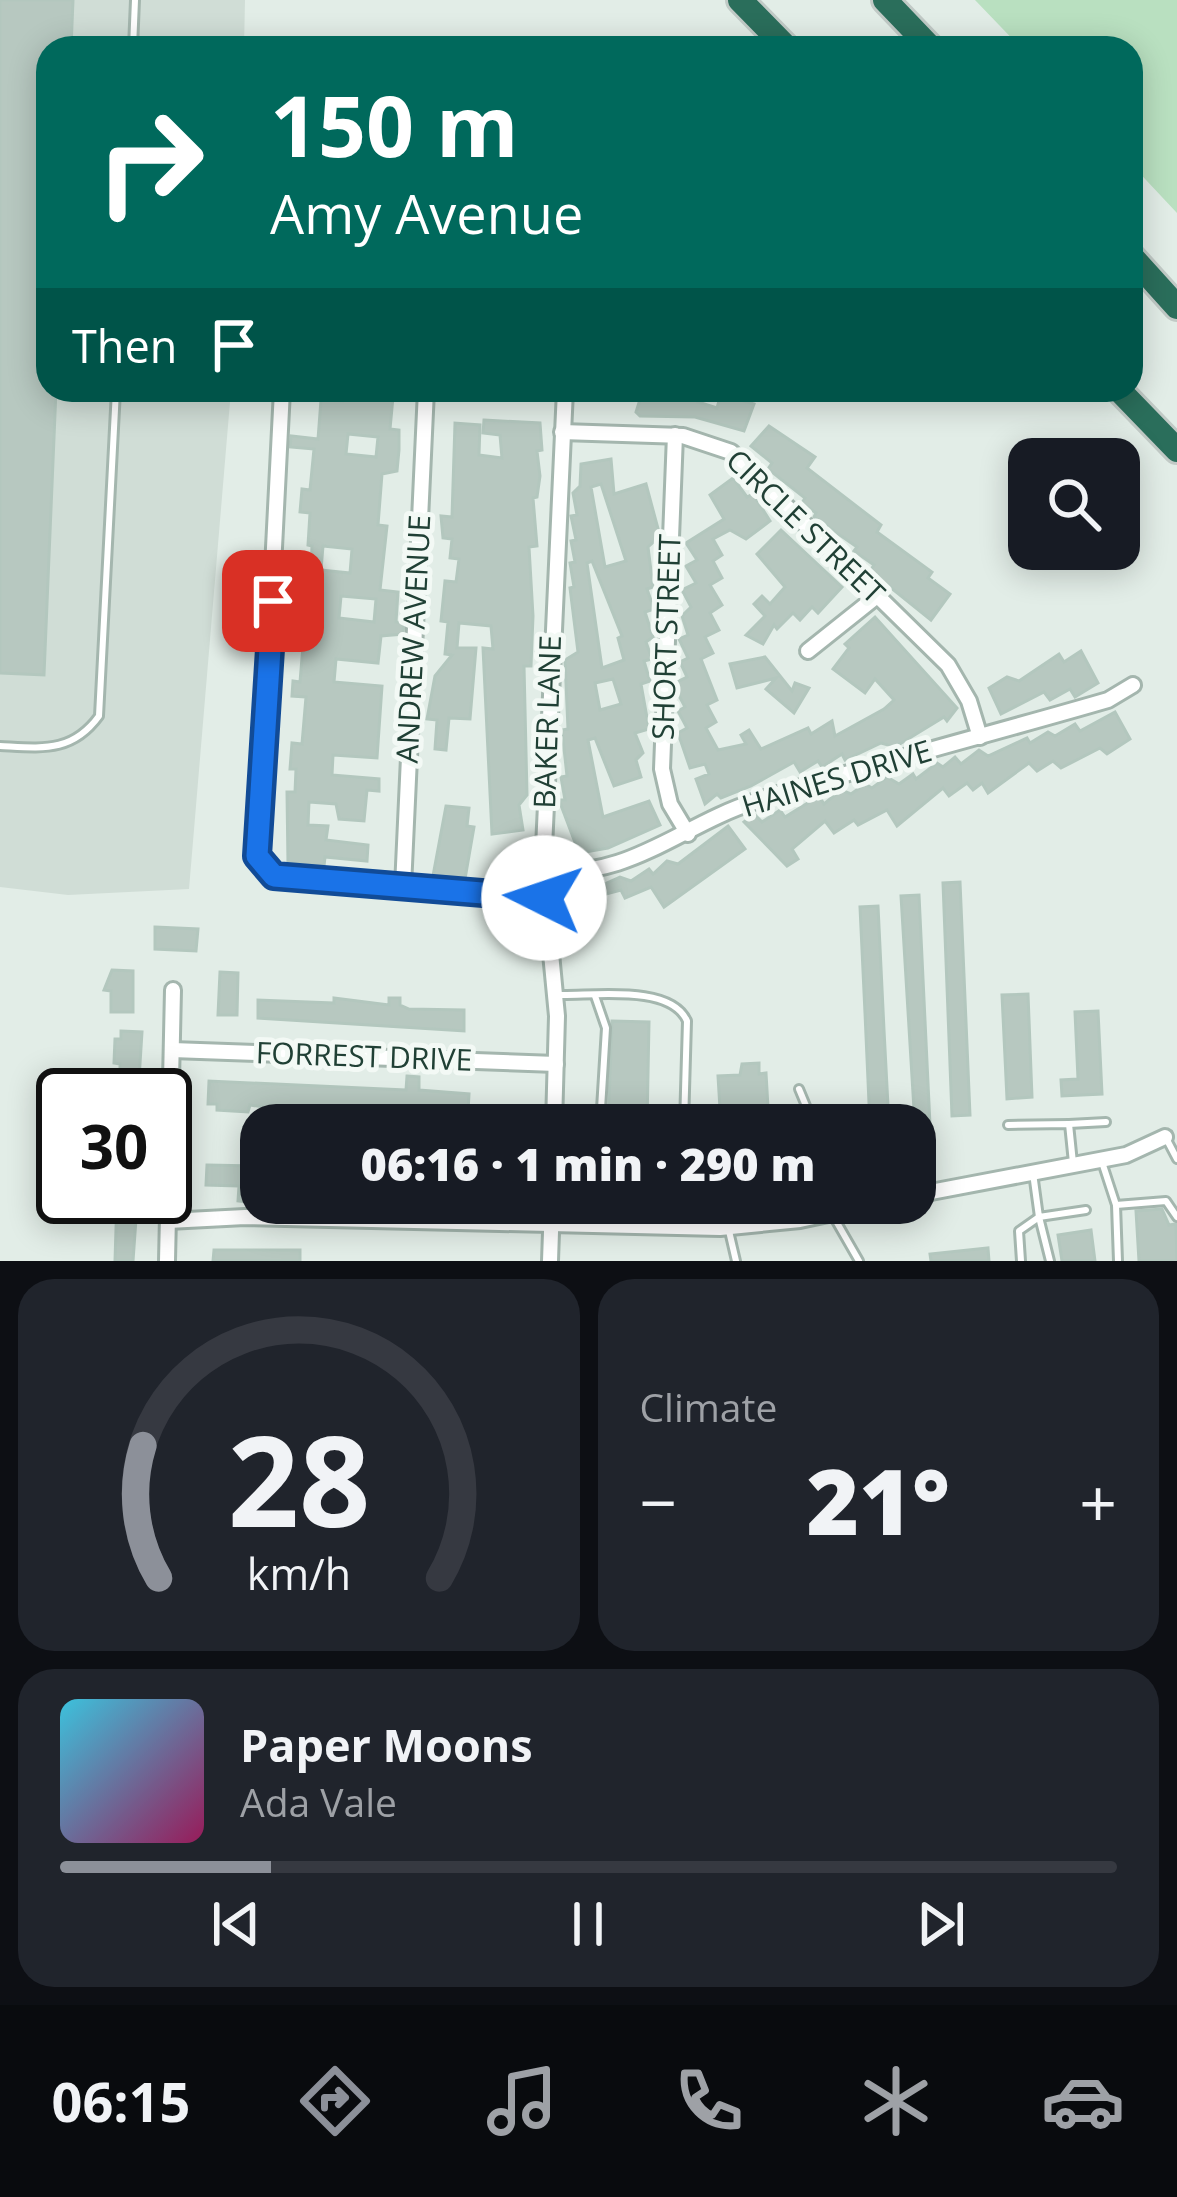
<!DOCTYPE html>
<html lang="en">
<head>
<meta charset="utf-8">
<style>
  :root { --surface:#171b24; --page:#20242c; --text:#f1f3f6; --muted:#9ea1a6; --line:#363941; --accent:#8c9099 }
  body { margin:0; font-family:"Open Sans",sans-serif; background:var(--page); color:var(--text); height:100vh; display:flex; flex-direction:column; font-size:45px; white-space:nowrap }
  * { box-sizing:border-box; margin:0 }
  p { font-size:39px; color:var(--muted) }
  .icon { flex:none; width:66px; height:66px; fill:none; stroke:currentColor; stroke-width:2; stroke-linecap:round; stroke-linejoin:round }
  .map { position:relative; height:1261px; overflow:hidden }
  .side { display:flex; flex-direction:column; gap:18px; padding:18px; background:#0d0f14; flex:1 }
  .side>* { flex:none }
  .hud { position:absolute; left:36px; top:36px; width:1107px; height:366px; border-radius:36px; box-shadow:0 6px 30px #0003; background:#00695c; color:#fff; overflow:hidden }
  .controls { position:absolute; left:1008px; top:438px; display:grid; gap:24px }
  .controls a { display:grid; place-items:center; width:132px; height:132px; border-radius:24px; background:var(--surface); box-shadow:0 6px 30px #0003; font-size:60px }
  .speed { position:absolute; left:36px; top:1068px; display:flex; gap:24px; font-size:60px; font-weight:700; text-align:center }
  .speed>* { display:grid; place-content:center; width:156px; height:156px; border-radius:50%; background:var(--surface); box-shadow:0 6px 30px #0003; line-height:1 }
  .speed .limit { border:6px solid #111; border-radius:18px; background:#fff; color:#111 }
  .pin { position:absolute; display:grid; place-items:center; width:102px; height:102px; color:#fff; margin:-51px; border-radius:24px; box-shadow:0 6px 18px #0006 }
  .me { position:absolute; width:132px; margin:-66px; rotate:274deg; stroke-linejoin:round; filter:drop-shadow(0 0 9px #0008) }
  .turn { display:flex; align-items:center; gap:42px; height:252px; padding:0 36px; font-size:54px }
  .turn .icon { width:156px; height:156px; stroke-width:2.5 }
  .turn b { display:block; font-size:84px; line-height:102px }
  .then { display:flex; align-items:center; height:114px; padding:0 36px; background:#0003; gap:24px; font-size:45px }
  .big { font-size:90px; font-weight:800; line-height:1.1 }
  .side .tile { flex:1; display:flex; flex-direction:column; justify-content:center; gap:18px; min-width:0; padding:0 42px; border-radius:36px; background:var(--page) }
  .side .dial { align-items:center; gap:0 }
  .dial svg { height:312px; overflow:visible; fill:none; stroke:var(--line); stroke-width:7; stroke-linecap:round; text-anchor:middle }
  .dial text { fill:var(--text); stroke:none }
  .song { display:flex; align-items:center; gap:36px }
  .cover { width:144px; height:144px; border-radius:18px; background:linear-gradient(135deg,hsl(190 70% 55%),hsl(330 70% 35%)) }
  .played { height:12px; border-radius:6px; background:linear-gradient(90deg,var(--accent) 20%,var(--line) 20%) }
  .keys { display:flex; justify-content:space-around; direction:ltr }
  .heat { display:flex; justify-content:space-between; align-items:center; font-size:66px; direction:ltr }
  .side .tiles { flex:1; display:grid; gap:18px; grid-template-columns:1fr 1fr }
  .tile:last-child { grid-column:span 2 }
  .trip { position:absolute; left:240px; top:1104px; width:696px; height:120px; border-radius:36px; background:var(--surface); box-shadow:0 6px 30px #0003; font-weight:800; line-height:120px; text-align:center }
  .dock { display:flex; height:192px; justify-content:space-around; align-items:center; background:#090b0e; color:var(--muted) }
  .dock .icon { width:84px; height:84px }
  .dock .active { color:var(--accent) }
  .dock b { font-size:54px; color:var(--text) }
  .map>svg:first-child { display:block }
</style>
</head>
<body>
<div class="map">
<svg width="1177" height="1261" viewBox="0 0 1177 1261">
  <rect width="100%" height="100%" fill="#e2ede7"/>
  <polygon fill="#d0ddd6" points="0,0 245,0 244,48 48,48 48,390 231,390 189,889 68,895 0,887"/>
  <polygon fill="#b9e0c0" points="975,0 1177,0 1177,213 1131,164 1131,48 1021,48"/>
  <g fill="#b7c8c0" stroke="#b3c7be" stroke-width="3" fill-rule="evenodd">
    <polygon points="0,0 73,0 71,48 48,48 48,390 56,390 44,675 0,673"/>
    <polygon points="643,390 701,390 698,402 717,408 721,394 754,404 744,431 695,417 640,416 636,412"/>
    <path d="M346,394L393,397L390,429L399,430V450L397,471L382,474L378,525L387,526L380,590L398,592L396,622L404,623L403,634L381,636L378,663L336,659L334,682L382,686L377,758L333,755L332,775L379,779V791L367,790L364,821L339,819L336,804L309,802L308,825L328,826L326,840L368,845L367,861L325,857L324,866L288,863L287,792H295L296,769H290L292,743L302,744L306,697L292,696L293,681L300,682L304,634L313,635L315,611L286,609L287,594L296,595L299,568L311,569L312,546L308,545L310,513L300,512L302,489L310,490L314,449L290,447L291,436L318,439L321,400L343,401ZM348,434L378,437L376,457L346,454ZM323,546L352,549L350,573L321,570ZM341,596L376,599L374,622L339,618Z"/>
    <polygon points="484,420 540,423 542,450 537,451 540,476 537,497 533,498 537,546 529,547 533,616 531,666 524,666 527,795 519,805 523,830 492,834 483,648 493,649 491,626 459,623 457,648 476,648 470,719 449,718 446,750 435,749 437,720 427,719 435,676 452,655 445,654 448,622 441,621 445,581 456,582 459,559 450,558 452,539 443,538 441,516 452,517 455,423 480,425 479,455 502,458 500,435 483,433"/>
    <polygon points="769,426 815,457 807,468 881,525 877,532 932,572 928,578 950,594 931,620 870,571 874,565 854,551 857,547 814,517 816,513 802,503 805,498 768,469 772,463 751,446"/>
    <path d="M611,459L614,494L646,484L660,536L648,547L653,587L647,589L654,609L645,612L653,637L646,642L652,659L644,661L650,681L641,684L649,729L635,733L643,753L636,760L641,777L614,786L595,738L588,740L603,817L649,801L660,825L608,848L579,853L559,800H565L561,777L567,776L562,730L568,729L565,660L578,652L570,588L574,587L570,563L575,562L571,541L576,540L571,516L577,515L573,493L580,486L581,464ZM601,484L626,561L605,567L591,487ZM592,561L622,636L618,638L624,660L602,668L587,563ZM613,679L621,704L600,710L595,683Z"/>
    <polygon points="733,478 747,497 753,494 770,521 746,539 730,530 713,539 722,555 713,561 722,578 710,585 722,605 710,613 719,630 705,637 713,653 701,659 717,700 707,705 716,722 706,728 718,750 746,744 741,735 749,730 761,749 808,728 811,734 832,721 835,736 884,709 894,700 875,679 865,693 833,669 849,648 845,644 875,617 957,708 947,721 944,717 895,747 881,743 845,760 842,754 822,767 818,761 800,772 794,762 751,786 721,798 717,794 705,804 696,779 709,774 705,764 690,768 678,733 687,728 678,711 685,707 676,690 677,682 687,677 680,662 688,658 679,639 688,635 682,616 691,607 682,590 696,583 686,566 697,560 686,543 724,519 710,495"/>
    <polygon points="781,530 842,587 818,613 812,607 800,620 793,613 777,629 774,625 763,644 746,635 765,616 754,604 762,596 770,604 785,587 757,554"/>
    <polygon points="1081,651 1098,683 1075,697 1070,689 1050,700 1044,692 1001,714 989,688 1007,677 1019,681 1059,654 1064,662"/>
    <polygon points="765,657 792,691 795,683 809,688 794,713 766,689 776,678 737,688 730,664"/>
    <polygon points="1115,712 1130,739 1107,754 1100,748 1061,768 1053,761 1037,771 1029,763 988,793 982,783 973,790 967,783 949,796 943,788 897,826 887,810 858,825 854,820 834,833 825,821 792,849 798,859 787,866 744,822 754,814 762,822 780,810 785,817 819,796 824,804 841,790 851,794 865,784 872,788 887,777 899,784 913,774 916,779 937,763 943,767 955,757 961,764 979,750 988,756 1027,738 1030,743 1048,732 1055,736 1075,724 1080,731"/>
    <polygon points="446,806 469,808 467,826 474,827 465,879 433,876"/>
    <polygon points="728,826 745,849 664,907 651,887 625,898 621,890 602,895 604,903 577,905 579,920 564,922 559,887 600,886 620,877 631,881 649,869 653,874 667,861 678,864"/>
    <polygon points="960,882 970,1115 952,1116 943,883"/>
    <polygon points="919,895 930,1125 915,1126 901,896"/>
    <polygon points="878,906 884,1030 889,1125 870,1125 865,1013 860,907"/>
    <polygon points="155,927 198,929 196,951 155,949"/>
    <polygon points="112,970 133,971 133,1012 111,1012 111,991 104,990"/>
    <polygon points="220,972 238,973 237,1015 218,1015"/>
    <polygon points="1028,994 1032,1097 1007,1099 1002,995"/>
    <polygon points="334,998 389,1005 389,998 400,998 400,1005 409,1009 464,1010 464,1031 258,1018 258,1000 334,1003"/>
    <polygon points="1098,1011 1102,1094 1062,1096 1061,1080 1078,1079 1075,1012"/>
    <polygon points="612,1021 649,1022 647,1125 608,1125"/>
    <polygon points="121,1031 142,1032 138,1095 120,1095 120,1064 114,1063 115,1039 121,1039"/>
    <polygon points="759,1063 759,1074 766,1073 769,1125 721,1125 718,1076 740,1075 742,1064"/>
    <polygon points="407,1076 419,1077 419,1090 469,1094 468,1112 434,1117 434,1111 410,1110 410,1118 367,1115 367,1109 330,1114 330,1108 305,1106 290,1106 290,1111 250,1105 248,1112 217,1110 217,1104 208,1104 209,1081 406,1090"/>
    <polygon points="207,1165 261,1166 261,1184 250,1184 249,1202 238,1201 239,1186 206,1185"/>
    <polygon points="117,1197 135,1197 137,1205 133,1261 115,1261"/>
    <polygon points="1162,1209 1169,1225 1176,1224 1177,1261 1139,1261 1136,1211"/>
    <polygon points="1091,1230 1095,1261 1062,1261 1058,1235"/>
    <polygon points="988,1248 989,1261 931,1261 930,1254"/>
    <polygon points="214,1250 300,1250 300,1261 213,1261"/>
  </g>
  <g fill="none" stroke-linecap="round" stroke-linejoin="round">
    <g stroke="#a4b6ae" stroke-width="12">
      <g id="service">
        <polyline points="133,48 135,0"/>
        <path d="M0,746C42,748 72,753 99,716L116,390"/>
        <path d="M559,995C593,996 671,984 687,1021L684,1125"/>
        <polyline points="595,996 606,1028 600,1125"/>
        <polyline points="799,1089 814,1125"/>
        <polyline points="1069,1124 1106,1122"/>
        <polyline points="1008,1125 1069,1124 1073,1163"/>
        <polyline points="1167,1140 1177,1159"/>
        <polyline points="1101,1159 1116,1205 1118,1261"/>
        <polyline points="1033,1173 1039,1217 1086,1210"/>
        <polyline points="688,1203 690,1225"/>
        <polyline points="1116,1205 1166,1201 1177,1217"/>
        <polyline points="832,1214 859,1261"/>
        <polyline points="729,1231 736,1261"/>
        <polyline points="1021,1261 1019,1231 1039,1217 1050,1261"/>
      </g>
    </g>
    <g stroke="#a4b6ae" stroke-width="20">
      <g id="minor">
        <polyline points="282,390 258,863 274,876 544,898"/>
        <polyline points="562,432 683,436 731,452 948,665 969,701 980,737"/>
        <polyline points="675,435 662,769 670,804 688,834"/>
        <polyline points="808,651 877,596"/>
        <path d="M543,870C628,881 680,825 756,801C872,764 991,734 1108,700L1133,685"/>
        <polyline points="403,887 426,390"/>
        <polyline points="172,1050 556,1064"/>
        <polyline points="554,1125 557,1016 543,870 565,390"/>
        <polyline points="915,1195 1126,1155 1165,1137"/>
        <polyline points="168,1221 245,1217 720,1228 800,1220 880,1203"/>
        <polyline points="167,1261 173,990"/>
        <polyline points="550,1261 552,1203"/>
      </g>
    </g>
    <g stroke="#c1cac6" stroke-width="30">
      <g id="motorway">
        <polyline points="740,0 787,48"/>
        <polyline points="885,0 931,48"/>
        <polyline points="1131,256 1177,307"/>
        <polyline points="1119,390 1177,450"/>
      </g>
    </g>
    <use href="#service" stroke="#fff" stroke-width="6"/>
    <use href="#minor" stroke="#fff" stroke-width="14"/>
    <use href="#motorway" stroke="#2a6e5b" stroke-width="24"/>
  </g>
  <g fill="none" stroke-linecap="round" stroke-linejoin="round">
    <g stroke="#114b97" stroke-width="30">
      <polyline id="route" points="273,601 257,856 274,876 544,898"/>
    </g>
    <use href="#route" stroke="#1a73e8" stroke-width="21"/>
  </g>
  <g text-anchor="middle" stroke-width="10" stroke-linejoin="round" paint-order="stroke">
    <g font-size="30" fill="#204035" stroke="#f3f9f5">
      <text transform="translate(805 527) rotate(44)" y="10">CIRCLE STREET</text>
      <text transform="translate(667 637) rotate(-88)" y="10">SHORT STREET</text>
      <text transform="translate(414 639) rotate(-87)" y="10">ANDREW AVENUE</text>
      <text transform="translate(548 722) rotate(-88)" y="10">BAKER LANE</text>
      <text transform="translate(837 779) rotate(-17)" y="10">HAINES DRIVE</text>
      <text transform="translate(364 1057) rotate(2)" y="10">FORREST DRIVE</text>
    </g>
  </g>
</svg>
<div class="controls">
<a><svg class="icon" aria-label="search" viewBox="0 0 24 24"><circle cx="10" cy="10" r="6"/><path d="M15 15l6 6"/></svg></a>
</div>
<div class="speed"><div class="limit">30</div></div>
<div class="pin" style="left:273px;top:601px;background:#d93025"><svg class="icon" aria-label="arrive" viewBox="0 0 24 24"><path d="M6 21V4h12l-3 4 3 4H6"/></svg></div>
<svg class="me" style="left:544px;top:898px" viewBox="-20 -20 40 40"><circle r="19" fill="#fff"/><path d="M0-13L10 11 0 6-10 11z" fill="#1a73e8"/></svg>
<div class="trip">06:16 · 1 min · 290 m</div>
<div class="hud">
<div class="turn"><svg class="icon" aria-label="right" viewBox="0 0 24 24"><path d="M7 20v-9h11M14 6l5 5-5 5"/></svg><div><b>150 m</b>Amy Avenue</div></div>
<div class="then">Then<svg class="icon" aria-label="arrive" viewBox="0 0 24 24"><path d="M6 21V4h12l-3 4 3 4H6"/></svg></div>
</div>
</div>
<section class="side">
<div class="tiles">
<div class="tile dial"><svg viewBox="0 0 100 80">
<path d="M14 69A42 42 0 1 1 86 69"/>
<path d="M14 69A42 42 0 0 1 10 35" stroke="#8c9099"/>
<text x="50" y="56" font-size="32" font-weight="700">28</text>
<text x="50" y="72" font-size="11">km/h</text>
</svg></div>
<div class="tile"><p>Climate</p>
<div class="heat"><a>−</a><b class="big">21°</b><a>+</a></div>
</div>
<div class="tile">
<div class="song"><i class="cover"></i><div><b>Paper Moons</b><p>Ada Vale</p></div></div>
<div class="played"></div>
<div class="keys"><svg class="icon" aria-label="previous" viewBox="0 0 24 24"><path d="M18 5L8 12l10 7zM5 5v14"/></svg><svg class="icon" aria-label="pause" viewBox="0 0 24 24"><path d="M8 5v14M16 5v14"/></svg><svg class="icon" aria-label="next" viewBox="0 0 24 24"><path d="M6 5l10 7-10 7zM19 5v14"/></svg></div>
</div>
</div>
</section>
<nav class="dock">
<b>06:15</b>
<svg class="icon active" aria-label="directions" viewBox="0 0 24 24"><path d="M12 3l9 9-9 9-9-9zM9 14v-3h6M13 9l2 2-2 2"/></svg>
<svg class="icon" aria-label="music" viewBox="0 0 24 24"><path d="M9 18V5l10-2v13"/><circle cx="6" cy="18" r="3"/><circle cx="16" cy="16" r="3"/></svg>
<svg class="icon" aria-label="phone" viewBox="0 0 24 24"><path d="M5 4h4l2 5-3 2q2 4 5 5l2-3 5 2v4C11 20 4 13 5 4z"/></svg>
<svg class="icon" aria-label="climate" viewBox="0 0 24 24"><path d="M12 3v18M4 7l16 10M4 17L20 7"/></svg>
<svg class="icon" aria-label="car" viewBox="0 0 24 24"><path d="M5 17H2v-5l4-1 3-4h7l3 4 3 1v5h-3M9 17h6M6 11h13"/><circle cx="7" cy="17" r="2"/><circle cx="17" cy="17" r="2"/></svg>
</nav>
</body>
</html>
